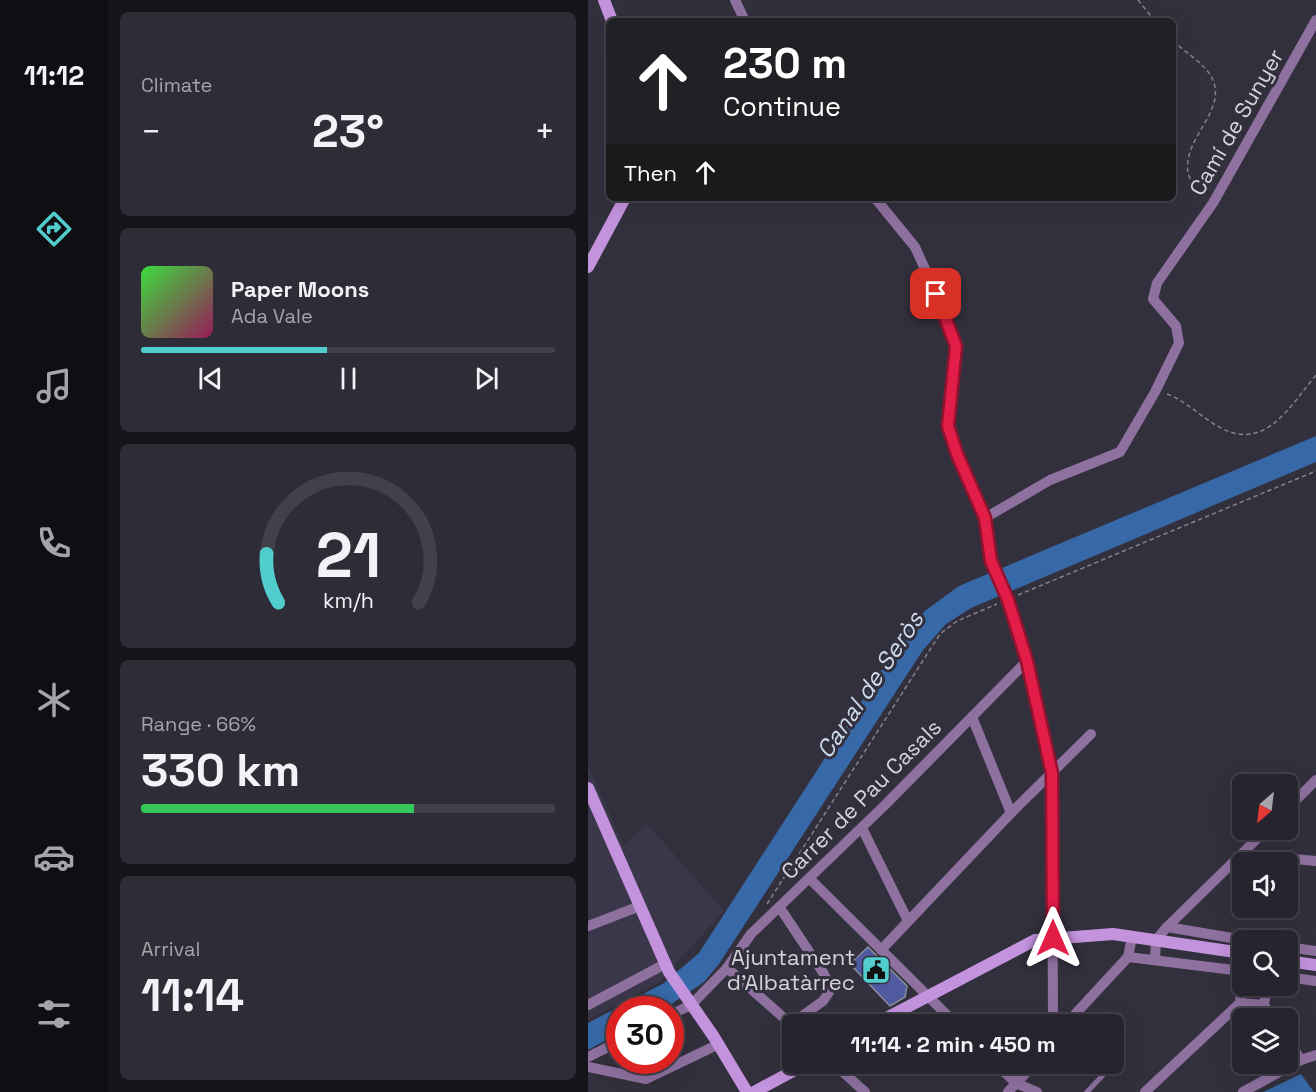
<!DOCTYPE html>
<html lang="en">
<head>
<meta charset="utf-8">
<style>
  :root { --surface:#26242e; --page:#2e2c36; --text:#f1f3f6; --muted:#a4a4aa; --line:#42414a; --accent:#52cdce }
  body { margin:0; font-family:"Space Grotesk",sans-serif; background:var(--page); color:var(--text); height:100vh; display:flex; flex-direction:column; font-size:22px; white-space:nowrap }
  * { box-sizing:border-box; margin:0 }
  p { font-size:20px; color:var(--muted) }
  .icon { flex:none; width:33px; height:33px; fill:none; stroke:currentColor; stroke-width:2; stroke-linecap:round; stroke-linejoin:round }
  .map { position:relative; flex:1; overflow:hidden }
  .panel { display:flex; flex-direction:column; gap:12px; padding:12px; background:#151419; width:480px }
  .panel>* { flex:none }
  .top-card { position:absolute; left:18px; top:18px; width:570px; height:183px; border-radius:9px; box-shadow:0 6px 24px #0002,0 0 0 2px var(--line); background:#202124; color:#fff; overflow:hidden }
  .needle { width:39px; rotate:208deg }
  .fabs { position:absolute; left:644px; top:774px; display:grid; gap:12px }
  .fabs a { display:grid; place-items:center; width:66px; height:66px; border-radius:9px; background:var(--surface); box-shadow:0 6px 24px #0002,0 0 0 2px var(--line); font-size:30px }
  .speed { position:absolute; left:18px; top:996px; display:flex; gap:12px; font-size:30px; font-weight:700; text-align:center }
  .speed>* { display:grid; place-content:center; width:78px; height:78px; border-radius:50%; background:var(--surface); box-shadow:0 6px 24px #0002,0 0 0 2px var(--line); line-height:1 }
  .speed .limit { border:9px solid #d22; background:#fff; color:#111 }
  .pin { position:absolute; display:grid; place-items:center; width:51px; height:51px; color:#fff; margin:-26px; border-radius:12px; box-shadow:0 3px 9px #0006 }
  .me { position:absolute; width:66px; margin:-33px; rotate:0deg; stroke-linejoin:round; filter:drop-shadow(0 0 4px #0008) }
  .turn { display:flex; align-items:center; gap:21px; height:126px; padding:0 18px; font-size:27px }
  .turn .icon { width:78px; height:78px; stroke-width:2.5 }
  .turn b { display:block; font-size:42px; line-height:51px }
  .then { display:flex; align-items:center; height:57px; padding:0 18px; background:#0003; gap:12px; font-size:22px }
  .big { font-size:45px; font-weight:800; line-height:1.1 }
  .panel .card { flex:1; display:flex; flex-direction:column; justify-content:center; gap:9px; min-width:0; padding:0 21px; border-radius:9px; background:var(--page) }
  .panel .dial { align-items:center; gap:0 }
  .dial svg { height:156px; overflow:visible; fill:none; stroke:var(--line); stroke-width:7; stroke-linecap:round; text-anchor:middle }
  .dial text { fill:var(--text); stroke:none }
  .song { display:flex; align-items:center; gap:18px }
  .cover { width:72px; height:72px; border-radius:9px; background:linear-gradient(135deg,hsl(120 70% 55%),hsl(330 70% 35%)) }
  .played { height:6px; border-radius:3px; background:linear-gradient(90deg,var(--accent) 45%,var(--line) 45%) }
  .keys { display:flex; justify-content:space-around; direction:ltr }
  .heat { display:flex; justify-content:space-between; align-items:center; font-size:33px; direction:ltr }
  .charge { height:9px; border-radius:4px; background:linear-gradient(90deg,#34c759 66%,var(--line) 0) }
  .trip { position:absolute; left:194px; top:1014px; width:342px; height:60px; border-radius:9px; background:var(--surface); box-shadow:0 6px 24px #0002,0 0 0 2px var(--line); font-weight:800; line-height:60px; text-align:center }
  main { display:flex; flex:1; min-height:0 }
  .tabs { display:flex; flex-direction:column; width:108px; justify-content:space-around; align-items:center; background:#0f0e12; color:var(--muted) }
  .tabs .icon { width:42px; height:42px }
  .tabs .on { color:var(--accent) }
  .tabs b { font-size:27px; color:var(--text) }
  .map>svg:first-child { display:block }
</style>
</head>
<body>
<main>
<nav class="tabs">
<b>11:12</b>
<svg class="icon on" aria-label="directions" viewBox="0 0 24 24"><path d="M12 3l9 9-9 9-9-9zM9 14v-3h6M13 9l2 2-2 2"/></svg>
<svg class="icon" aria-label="music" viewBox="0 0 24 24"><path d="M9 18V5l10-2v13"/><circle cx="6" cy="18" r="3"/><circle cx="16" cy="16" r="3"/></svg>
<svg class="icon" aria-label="phone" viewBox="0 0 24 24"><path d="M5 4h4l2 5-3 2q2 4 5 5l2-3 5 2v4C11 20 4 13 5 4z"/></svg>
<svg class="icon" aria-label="climate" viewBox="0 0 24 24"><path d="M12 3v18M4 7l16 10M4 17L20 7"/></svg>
<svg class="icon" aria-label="car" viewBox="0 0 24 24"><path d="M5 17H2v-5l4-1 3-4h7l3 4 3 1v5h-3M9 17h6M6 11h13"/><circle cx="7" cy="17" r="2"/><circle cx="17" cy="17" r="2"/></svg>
<svg class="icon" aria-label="filters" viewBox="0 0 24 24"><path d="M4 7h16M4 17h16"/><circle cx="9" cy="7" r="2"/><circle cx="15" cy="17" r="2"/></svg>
</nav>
<section class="panel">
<div class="card"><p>Climate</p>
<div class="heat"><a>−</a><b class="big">23°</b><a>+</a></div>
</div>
<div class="card">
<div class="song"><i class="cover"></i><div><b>Paper Moons</b><p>Ada Vale</p></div></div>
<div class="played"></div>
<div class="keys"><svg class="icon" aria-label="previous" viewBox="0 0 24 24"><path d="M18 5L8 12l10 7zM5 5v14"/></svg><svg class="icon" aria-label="pause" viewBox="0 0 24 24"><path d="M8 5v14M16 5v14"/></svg><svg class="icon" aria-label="next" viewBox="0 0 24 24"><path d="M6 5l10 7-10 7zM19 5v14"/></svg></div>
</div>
<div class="card dial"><svg viewBox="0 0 100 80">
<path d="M14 69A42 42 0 1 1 86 69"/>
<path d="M14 69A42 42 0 0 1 8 44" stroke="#52cdce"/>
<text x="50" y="56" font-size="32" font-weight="700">21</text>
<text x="50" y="72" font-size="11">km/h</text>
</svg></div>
<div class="card"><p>Range · 66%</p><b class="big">330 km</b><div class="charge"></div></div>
<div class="card"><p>Arrival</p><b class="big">11:14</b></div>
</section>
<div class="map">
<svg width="728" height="1092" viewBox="0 0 728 1092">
  <rect width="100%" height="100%" fill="#33303d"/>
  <polygon fill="#3b374a" points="0,765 36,846 59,824 136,911 70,983 0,1020"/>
  <g fill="#3769a8">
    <polygon points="728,436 728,462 383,608 358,624 335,650 131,964 116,982 76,1009 32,1010 31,1033 0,1050 0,1023 76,983 111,953 319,631 338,610 371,586"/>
    <polygon points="713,1074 726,1092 675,1092"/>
  </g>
  <polygon fill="#4f5aa1" stroke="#888c9b" stroke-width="1.5" points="280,947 319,986 317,997 302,1006 262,964"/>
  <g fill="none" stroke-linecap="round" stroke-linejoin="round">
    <g stroke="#84828d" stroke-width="1.5" stroke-dasharray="4.5 3" stroke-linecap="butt">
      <polyline points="550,0 567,21"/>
      <path d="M585,41C597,52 614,62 623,76C642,110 594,137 600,173C602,181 610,190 615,197"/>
      <path d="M579,394C596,400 610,414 626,424C676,456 701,407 728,375"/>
      <polyline points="430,595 728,471"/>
      <polyline points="179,904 352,634 369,621 409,604"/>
    </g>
    <polyline stroke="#8f71a0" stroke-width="5" points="499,1092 534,1055"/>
    <g stroke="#8f71a0" stroke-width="10">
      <polyline points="147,0 157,21"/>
      <polyline points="287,198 327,247 356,311 368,346 360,426 369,454 397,518 403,561 420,600 439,661 464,773 465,1024"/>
      <polyline points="397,518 462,480 532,452 567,392 591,343 588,326 565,299 569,283 625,203 728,20"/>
      <polyline points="384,717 423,813"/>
      <polyline points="699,809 728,780"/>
      <polyline points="274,828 320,921"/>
      <polyline points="654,854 728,861"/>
      <polyline points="222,879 368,1024"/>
      <polyline points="192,908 236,974 243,989 235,1001 203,1024"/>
      <polyline points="0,926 52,906"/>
      <polyline points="579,927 678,830"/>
      <polyline points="699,947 728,951"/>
      <polyline points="293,950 423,813 503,734"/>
      <polyline points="540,957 654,971"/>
      <polyline points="567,960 568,940 579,927 656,940"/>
      <polyline points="139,968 204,1025"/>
      <polyline points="699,977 728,981"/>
      <polyline points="654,983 652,1003 676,1005"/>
      <polyline points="679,986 676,1005 685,1018"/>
      <polyline points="0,1005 77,964"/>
      <polyline points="82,1015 103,1005 139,968 163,934 297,805 439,661"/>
      <polyline points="478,1024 540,957 544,937"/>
      <polyline points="699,1039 713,1060"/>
      <polyline points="0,1057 32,1041"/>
      <polyline points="246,1064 277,1092"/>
      <polyline points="408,1064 428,1083 449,1092"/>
      <polyline points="0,1067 58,1079 131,1044"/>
      <polyline points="420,1092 446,1064"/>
      <polyline points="557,1092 652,1003"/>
      <polyline points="655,1092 713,1060 728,1055"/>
    </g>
    <g stroke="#c493de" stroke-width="12">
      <polyline points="16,0 24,21"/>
      <polyline points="0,267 37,198"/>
      <polyline points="0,788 81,972 126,1037 159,1092"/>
      <polyline points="699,961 728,965"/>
      <polyline points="287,1024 447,940 525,934 654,953"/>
      <polyline points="166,1092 218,1064"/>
    </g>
  </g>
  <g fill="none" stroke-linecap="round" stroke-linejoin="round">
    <g stroke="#92132f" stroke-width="15">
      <polyline id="route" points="348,294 368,346 360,426 369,454 397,518 403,561 420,600 439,661 464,773 465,938"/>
    </g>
    <use href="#route" stroke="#e11d48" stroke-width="10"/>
  </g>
  <defs>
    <g id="civic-square" transform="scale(1.5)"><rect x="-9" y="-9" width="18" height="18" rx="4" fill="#52cdce" stroke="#33303d"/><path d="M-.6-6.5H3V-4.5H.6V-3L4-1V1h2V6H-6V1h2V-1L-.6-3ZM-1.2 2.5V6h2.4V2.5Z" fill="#111"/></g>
  </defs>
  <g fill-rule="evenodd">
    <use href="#civic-square" x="288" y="970"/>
  </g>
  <g text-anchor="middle" stroke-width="6" stroke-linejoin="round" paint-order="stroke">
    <g font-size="22" fill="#d5d4dc" stroke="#33303d">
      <text transform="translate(648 122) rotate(-60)" y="8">Camí de Sunyer</text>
      <text transform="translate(273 799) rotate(-45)" y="8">Carrer de Pau Casals</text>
    </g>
    <g font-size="22" fill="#d5d4dc" stroke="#33303d" text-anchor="end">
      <text x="267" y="965">Ajuntament<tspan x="267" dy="25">d'Albatàrrec</tspan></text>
    </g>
    <g font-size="24" font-style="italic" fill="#cedbed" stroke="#33303d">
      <text transform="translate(282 685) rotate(-56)" y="8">Canal de Seròs</text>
    </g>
  </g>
</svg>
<div class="fabs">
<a><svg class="needle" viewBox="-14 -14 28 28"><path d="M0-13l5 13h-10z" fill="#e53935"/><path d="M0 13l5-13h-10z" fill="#a4a4aa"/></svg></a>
<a><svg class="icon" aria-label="sound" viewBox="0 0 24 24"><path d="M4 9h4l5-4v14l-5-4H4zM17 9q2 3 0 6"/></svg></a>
<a><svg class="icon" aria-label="search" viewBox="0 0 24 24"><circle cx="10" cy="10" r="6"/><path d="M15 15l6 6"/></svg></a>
<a><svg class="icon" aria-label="layers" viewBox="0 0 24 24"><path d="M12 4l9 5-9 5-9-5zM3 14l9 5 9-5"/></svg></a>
</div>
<div class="speed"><div class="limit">30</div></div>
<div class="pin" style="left:348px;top:294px;background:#d93025"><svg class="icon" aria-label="arrive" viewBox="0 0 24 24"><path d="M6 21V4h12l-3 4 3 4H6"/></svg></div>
<svg class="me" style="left:465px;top:938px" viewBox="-20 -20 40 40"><path d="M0-17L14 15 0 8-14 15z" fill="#e11d48" stroke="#fff" stroke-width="4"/></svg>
<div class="trip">11:14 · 2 min · 450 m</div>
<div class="top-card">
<div class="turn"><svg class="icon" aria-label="ahead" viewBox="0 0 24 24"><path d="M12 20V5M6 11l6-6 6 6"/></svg><div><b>230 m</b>Continue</div></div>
<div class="then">Then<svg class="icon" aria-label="ahead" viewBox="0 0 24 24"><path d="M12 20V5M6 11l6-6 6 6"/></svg></div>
</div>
</div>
</main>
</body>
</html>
